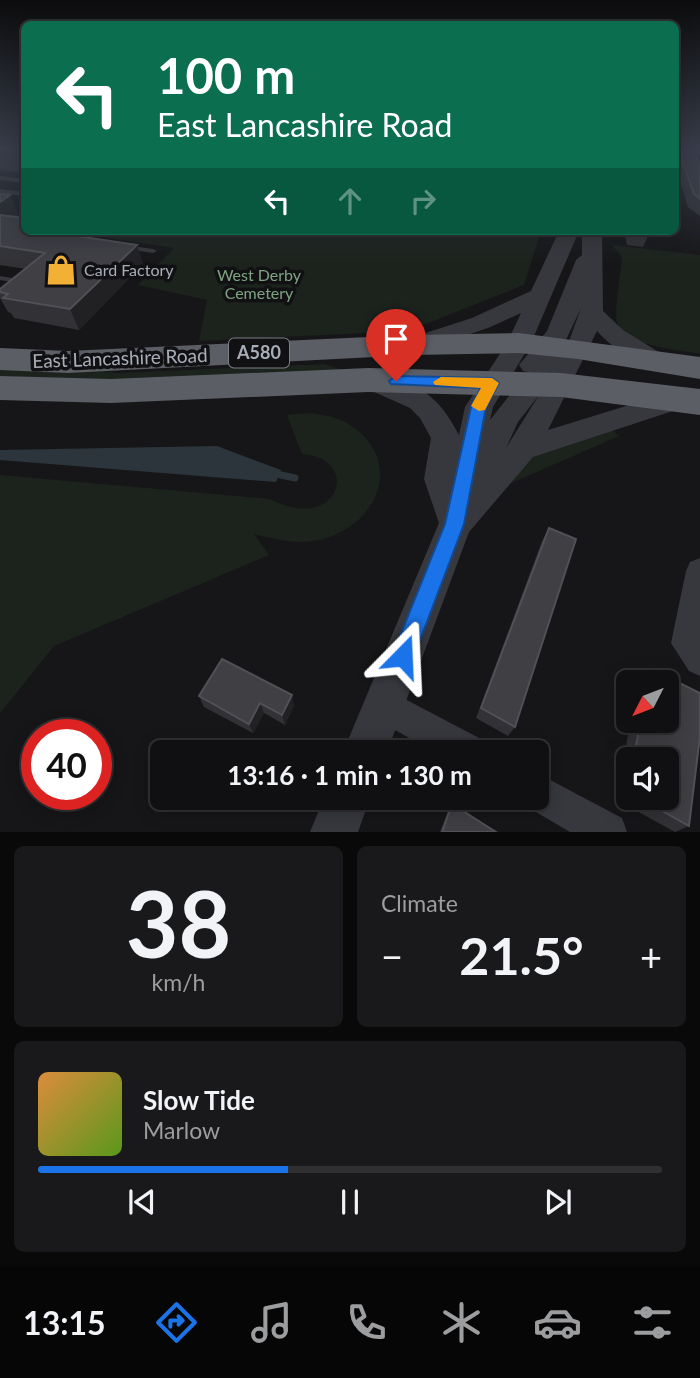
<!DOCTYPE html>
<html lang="en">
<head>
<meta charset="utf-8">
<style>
  :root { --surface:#101012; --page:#19191b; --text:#f1f3f6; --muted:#9c9d9f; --line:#303032; --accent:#1a73e8 }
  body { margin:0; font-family:Lato,sans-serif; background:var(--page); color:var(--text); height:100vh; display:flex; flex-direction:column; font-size:26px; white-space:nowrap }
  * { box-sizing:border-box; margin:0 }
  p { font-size:23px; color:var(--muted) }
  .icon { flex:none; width:38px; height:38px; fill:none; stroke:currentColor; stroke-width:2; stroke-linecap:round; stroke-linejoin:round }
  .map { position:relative; height:832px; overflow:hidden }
  .drawer { display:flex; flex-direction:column; gap:14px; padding:14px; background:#09090a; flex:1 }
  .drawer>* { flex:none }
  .top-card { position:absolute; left:21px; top:21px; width:658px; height:214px; border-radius:10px; box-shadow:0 4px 18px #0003,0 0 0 2px var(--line); background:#0b6e4f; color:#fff; overflow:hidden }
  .needle { width:46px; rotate:228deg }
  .tools { position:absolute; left:616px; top:670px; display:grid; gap:14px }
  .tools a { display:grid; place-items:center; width:63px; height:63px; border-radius:10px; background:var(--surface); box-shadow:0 4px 18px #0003,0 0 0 2px var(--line); font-size:35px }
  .speed { position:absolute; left:21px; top:719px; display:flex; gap:14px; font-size:35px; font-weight:700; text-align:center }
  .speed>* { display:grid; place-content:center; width:91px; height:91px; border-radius:50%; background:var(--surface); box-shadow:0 4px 18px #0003,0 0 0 2px var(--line); line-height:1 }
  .speed .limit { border:10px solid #d22; background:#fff; color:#111 }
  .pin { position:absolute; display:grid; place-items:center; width:60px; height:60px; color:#fff; margin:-72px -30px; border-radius:50% 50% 50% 0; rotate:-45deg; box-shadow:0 0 7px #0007 }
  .pin .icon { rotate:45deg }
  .me { position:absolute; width:77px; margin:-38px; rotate:21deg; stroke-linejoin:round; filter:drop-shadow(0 0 5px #0008) }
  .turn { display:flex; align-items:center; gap:24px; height:147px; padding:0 21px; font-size:32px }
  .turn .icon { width:91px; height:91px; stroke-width:2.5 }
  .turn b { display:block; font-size:49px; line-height:60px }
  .lanes { display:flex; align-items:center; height:66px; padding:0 21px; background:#0003; justify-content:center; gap:35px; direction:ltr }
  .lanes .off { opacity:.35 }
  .big { font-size:52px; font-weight:700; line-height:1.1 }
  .drawer .card { flex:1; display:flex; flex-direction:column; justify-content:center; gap:10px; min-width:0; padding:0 24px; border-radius:10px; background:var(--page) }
  .drawer .dial { align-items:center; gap:0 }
  .dial b { font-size:91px; line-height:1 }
  .song { display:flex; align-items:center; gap:21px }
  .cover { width:84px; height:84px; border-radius:10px; background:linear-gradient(135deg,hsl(30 70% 55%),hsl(90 70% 35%)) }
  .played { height:7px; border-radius:4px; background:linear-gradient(90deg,var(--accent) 40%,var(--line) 40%) }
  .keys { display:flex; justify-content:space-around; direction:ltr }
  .heat { display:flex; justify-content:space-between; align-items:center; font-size:38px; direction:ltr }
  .drawer .tiles { flex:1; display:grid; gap:14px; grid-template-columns:1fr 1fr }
  .card:last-child { grid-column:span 2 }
  .trip { position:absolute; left:150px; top:740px; width:399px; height:70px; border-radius:10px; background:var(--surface); box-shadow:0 4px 18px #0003,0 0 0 2px var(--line); font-weight:700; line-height:70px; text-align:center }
  .tabs { display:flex; height:112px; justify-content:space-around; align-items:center; background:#060607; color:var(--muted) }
  .tabs .icon { width:49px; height:49px }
  .tabs .selected { color:var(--accent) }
  .tabs b { font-size:32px; color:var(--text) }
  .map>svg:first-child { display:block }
</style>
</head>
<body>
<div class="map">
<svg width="700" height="832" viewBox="0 0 700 832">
  <rect width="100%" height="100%" fill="#161618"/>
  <g fill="#1c231d">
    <polygon points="62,231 541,231 524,285 408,331 199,341 207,300 138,285 174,248"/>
    <path d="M612,245L700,255V354C680,350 623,346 617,322C614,310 621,272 622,257Z"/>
    <polygon points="324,364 340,369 340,373 0,383 0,367 75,368 118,373"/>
    <path d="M311,413C323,415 337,417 347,423C407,459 378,528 318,540C295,545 276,539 254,534L269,555L54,646L0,713V475L270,499C339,535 363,458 302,454L287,415Z"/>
    <polygon points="610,428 619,436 509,484 525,463 536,455"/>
  </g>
  <polygon fill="#2c353c" points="217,446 281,470 276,482 0,460 0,450"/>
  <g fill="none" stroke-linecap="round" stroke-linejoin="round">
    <polyline stroke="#2c353c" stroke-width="7" points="272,473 295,478"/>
    <g fill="#37383d" fill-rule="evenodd">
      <polygon points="0,176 24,179 24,183 0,180"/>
      <polygon points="0,189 24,192 24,196 0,193"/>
      <polygon points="124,245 153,249 157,251 153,253 127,249 124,249"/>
      <polygon points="0,276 25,280 29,282 25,284 0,280"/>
    </g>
    <g fill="#37383d" fill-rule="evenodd">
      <polygon points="692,147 700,147 700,154 696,153"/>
      <polygon points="700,558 700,676 689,671 671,643 686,571 690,562"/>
      <polygon points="384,688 481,739 486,752 434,752 372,717 367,705 372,693"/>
      <polygon points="537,773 622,818 627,832 570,832 524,805 521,798 537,798"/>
    </g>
    <g fill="#37383d" fill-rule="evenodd">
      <path d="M559,231H579L531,343L493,407L490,420L528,372L523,371L519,365L547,331L576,260L582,255V231H602L603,311L623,330L662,354L666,360L662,366C640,372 611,346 597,331L548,430L678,390L688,392L692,399L688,406L533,457L469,532L387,752H343L439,523L424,479L431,438L420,418L410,408L363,387L359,381L363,375C375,371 383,375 395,379C430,391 441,402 459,435L465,407L507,343L521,313L488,328L413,353L404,350L401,345L404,340L472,318L531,291ZM581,308L568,344L563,346ZM539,395L506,448L518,422Z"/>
      <polygon points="324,798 370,798 358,832 310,832"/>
    </g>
    <g fill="#5b5e65" fill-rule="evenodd">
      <polygon points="519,333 700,357 700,379 578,359 519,353 413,355 68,373 0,370 0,348 68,351 413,335"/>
      <polygon points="368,368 561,373 700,389 700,415 561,397 368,392 111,403 0,400 0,376 111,379"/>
    </g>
  </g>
  <g fill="#323236" fill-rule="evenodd">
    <polygon points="0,147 24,147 24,173 0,170"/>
    <polygon points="676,147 692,147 700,165 700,216 688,207 676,168"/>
    <polygon points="0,194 19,214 15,217 24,231 89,231 91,238 143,264 79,330 14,318 11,313 8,312 0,298 0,289 26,269 0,265"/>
    <polygon points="624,231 648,231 649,234 643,247 627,245"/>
    <polygon points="549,528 515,727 508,736 476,718 542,541"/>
    <path d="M651,669L700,693V736L689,826L675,832L615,799L631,721H667V682H639L640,680ZM628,760H667V798H628Z"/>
    <polygon points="199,696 294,705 285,725 264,713 253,733 204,707"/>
    <polygon points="452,804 496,832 440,832 448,811"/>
  </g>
  <g fill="#212124">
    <polygon points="10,195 19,214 0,227 0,202"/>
    <polygon points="83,231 89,231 94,247 77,236"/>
    <polygon points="137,245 143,264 79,330 70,309"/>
    <polygon points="292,695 294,705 285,725 282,715"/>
    <polygon points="260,703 264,713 253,733 249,724"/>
  </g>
  <g fill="#3f3f44" stroke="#4f5156" stroke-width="2">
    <polygon points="0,147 24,147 24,152 0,149"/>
    <polygon points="677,147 692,147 700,165 700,199 694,194"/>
    <polygon points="0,194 10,195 0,202"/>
    <polygon points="0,215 24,218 24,231 83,231 77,236 137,245 70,309 3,298 8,294 0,292 0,289 45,253 0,246"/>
    <polygon points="632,231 648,231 649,234 632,232"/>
    <polygon points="549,528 576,539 515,727 481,708"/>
    <polygon points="222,659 292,695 282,715 260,703 249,724 199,696"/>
    <polygon points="651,669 700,693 700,736 689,826 639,798 667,798 667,760 633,760 641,721 667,721 667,682 648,682"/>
    <polygon points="452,804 496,832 442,832"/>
  </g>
  <linearGradient id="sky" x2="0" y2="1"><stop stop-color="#0c0c0d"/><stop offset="0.56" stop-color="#363c48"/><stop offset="1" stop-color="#363c48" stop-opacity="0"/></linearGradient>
  <rect width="700" height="264" fill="url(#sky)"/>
  <polygon fill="#1a73e8" stroke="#114b97" stroke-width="2" points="396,376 492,378 499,383 486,407 464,524 411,664 403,667 395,664 392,656 445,524 471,407 481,388 391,384 389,381"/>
  <polygon fill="#f59e0b" points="441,377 492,378 499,383 485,410 479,411 471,406 481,388 435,385 433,382"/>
  <defs>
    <g id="shop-bare" transform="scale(2.415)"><path d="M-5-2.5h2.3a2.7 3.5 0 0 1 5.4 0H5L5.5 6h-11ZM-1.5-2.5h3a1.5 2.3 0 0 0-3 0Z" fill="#f2b134" stroke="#111113" stroke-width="2.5" paint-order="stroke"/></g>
  </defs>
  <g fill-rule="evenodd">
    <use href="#shop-bare" x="61" y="270"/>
  </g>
  <g text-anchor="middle" stroke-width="7" stroke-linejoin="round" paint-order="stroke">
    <g font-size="16" fill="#a8adb8" stroke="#111113" text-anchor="start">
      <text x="84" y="276">Card Factory</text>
    </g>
    <g font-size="16" fill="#7fa381" stroke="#111113">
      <text x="259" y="281">West Derby<tspan x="259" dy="18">Cemetery</tspan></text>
    </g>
    <rect fill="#111113" stroke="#7b7e86" stroke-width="2" x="229" y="338.5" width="60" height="29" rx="5"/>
    <g font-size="18" font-weight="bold" fill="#a8adb8">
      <text x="259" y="359">A580</text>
    </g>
    <g font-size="19" fill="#a8adb8" stroke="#111113">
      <text transform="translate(120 358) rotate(-2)" y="7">East Lancashire Road</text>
    </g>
  </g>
</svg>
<div class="tools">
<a><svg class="needle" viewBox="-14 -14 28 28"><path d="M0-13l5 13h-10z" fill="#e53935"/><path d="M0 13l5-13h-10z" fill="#9c9d9f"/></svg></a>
<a><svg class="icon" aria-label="sound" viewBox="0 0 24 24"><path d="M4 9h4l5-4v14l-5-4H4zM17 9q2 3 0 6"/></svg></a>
</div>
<div class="speed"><div class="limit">40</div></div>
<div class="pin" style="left:396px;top:381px;background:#d93025"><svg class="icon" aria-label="arrive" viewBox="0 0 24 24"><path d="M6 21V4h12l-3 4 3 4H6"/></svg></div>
<svg class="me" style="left:403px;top:656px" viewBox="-20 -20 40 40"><path d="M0-17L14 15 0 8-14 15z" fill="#1a73e8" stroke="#fff" stroke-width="4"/></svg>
<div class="trip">13:16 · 1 min · 130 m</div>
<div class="top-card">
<div class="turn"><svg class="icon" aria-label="left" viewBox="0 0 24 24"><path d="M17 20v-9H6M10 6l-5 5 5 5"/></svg><div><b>100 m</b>East Lancashire Road</div></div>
<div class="lanes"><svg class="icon" aria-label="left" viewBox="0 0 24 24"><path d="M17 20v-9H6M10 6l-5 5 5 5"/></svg><svg class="icon off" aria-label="ahead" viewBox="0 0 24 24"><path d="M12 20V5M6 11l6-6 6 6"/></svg><svg class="icon off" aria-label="right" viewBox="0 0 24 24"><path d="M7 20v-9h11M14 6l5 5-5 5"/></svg></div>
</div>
</div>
<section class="drawer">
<div class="tiles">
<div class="card dial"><b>38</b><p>km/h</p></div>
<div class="card"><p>Climate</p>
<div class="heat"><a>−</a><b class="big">21.5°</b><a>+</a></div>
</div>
<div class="card">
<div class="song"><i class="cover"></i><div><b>Slow Tide</b><p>Marlow</p></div></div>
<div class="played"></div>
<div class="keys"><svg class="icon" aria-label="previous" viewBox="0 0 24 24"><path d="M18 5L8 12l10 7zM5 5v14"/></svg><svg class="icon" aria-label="pause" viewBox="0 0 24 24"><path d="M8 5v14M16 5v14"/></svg><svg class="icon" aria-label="next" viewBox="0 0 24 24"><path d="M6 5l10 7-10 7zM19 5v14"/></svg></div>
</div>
</div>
</section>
<nav class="tabs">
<b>13:15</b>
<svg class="icon selected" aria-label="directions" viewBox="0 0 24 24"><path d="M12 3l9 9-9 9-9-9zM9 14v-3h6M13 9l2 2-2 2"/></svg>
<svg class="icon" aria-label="music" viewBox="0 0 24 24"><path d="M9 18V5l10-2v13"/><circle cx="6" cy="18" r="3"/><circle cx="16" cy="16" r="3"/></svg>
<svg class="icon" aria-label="phone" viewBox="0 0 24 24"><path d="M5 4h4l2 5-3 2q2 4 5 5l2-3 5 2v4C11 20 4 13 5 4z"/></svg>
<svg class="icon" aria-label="climate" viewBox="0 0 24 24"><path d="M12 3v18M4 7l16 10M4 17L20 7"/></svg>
<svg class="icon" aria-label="car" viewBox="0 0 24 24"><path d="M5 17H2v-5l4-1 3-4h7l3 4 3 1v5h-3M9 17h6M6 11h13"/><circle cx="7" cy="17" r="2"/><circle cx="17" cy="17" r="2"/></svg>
<svg class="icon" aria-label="filters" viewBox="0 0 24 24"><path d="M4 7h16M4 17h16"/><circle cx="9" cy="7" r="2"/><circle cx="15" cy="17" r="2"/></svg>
</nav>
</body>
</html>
